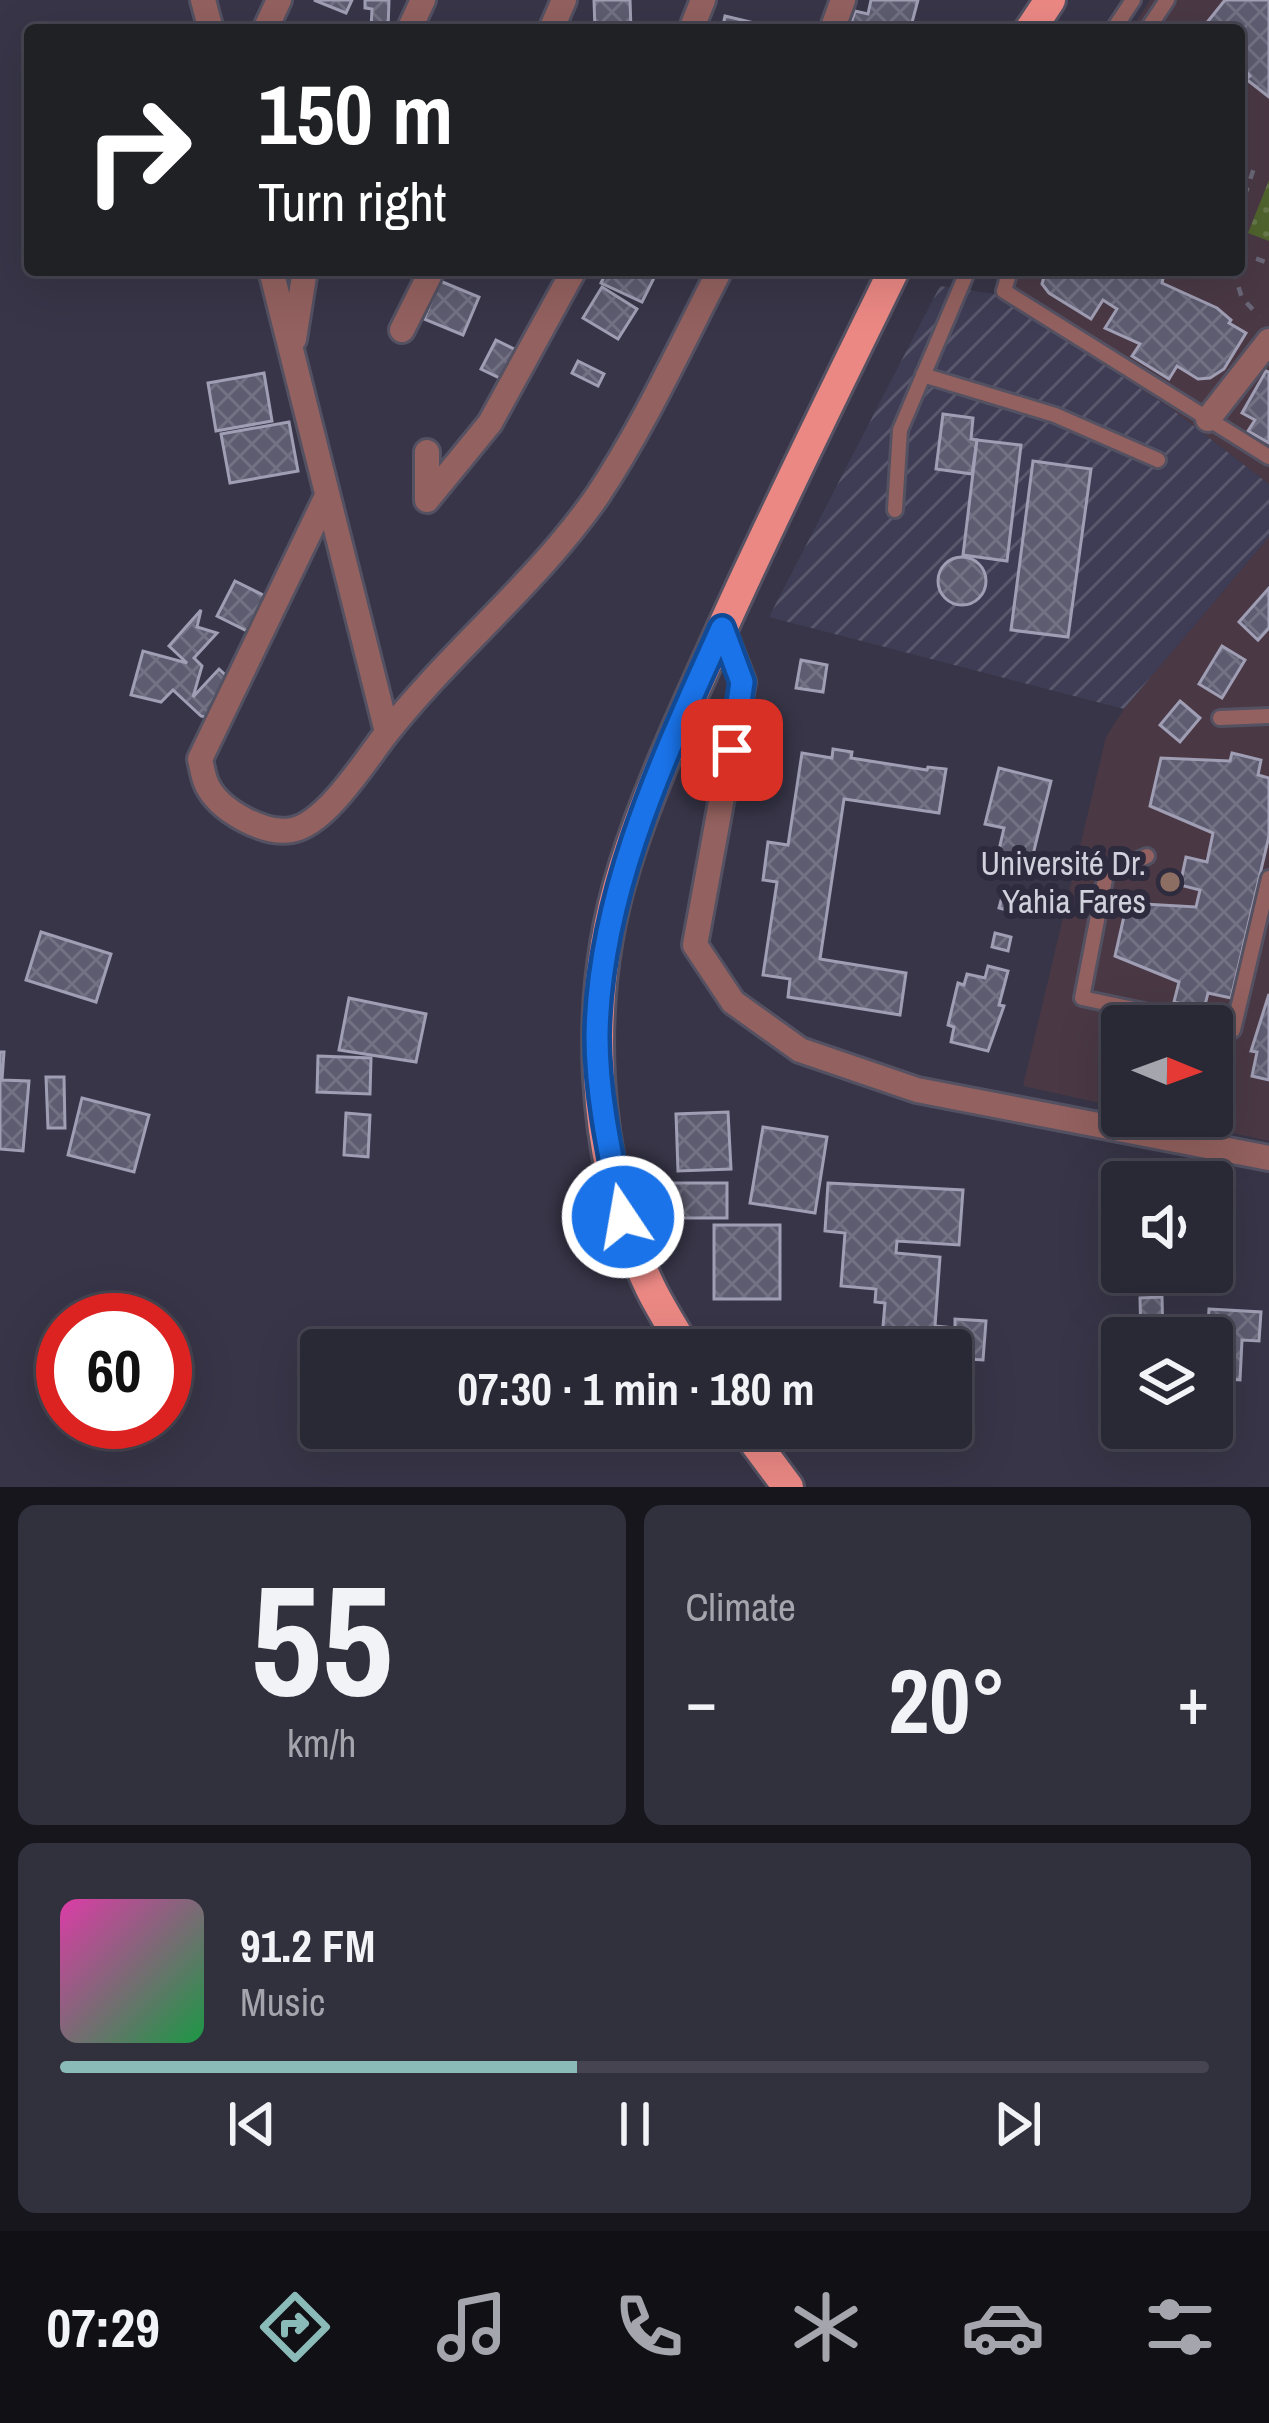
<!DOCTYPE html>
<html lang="en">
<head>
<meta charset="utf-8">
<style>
  :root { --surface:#292835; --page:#31303d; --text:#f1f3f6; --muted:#a5a6ad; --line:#454450; --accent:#8bbbb9 }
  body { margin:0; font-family:"Archivo Narrow",sans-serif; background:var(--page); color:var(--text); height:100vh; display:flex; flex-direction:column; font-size:45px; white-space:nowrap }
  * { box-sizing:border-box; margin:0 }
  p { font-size:39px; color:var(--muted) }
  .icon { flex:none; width:66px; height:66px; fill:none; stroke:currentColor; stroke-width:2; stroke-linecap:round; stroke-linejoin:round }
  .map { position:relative; height:1487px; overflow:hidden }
  .side { display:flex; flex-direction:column; gap:18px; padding:18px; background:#17161d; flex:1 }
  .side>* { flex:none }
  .top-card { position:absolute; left:24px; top:24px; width:1221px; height:252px; border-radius:12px; box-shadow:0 12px 48px #0002,0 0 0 3px var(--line); background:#202124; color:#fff; overflow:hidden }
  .needle { width:78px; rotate:91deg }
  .tools { position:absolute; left:1101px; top:1005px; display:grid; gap:24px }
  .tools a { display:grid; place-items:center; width:132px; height:132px; border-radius:12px; background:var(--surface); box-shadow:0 12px 48px #0002,0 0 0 3px var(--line); font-size:60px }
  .speed { position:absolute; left:36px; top:1293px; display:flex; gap:24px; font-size:60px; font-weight:700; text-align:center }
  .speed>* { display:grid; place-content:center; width:156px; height:156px; border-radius:50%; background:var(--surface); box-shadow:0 12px 48px #0002,0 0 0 3px var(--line); line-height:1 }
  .speed .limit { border:18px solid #d22; background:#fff; color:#111 }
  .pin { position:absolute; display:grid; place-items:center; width:102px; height:102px; color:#fff; margin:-51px; border-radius:24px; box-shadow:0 6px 18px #0006 }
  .me { position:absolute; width:132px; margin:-66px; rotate:348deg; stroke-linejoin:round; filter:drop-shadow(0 0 9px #0008) }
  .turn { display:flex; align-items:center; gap:42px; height:252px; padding:0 36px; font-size:54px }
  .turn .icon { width:156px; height:156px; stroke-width:2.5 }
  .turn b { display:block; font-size:84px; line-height:102px }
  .big { font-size:90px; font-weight:800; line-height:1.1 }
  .side .card { flex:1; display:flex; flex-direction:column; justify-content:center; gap:18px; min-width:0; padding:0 42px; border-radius:18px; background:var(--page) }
  .side .dial { align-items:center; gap:0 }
  .dial b { font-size:156px; line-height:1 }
  .song { display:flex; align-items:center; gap:36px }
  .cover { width:144px; height:144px; border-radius:18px; background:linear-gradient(135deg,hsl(320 70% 55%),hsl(140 70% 35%)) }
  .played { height:12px; border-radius:6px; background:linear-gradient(90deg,var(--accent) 45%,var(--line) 45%) }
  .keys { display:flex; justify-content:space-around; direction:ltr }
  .heat { display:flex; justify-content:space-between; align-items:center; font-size:66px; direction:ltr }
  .side .tiles { flex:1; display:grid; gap:18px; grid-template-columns:1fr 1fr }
  .card:last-child { grid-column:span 2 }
  .trip { position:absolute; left:300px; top:1329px; width:672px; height:120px; border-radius:12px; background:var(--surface); box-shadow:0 12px 48px #0002,0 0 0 3px var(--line); font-weight:800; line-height:120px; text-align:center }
  .menu { display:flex; height:192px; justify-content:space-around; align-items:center; background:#101015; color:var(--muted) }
  .menu .icon { width:84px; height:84px }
  .menu .current { color:var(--accent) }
  .menu b { font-size:54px; color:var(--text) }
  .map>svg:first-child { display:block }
</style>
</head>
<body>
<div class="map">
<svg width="1269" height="1487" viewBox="0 0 1269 1487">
  <defs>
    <pattern id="industrial-furrows" width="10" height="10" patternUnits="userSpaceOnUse" patternTransform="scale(3)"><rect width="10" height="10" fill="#3f3d55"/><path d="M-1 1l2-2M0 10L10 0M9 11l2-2" fill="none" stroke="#5a586d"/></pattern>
    <pattern id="grass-dots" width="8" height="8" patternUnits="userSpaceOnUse" patternTransform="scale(3)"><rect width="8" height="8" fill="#50642e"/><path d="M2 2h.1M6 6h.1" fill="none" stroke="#68794c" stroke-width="1.8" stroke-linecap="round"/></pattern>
    <pattern id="building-cross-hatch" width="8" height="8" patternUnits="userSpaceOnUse" patternTransform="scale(3)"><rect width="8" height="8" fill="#5d5c70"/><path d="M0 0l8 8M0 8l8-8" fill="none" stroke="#737284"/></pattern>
  </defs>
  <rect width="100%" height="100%" fill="#373547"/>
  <polygon fill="url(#industrial-furrows)" points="940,286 995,294 1172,409 1269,484 1269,537 1124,709 769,617"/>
  <g fill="#4a3945">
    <polygon points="1150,0 1269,0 1269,484 1172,409 995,294 1000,270 1239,270 1239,30 1131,30"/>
    <polygon points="1269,537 1269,1141 1156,1116 1212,1116 1212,1026 1122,1026 1122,1108 1023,1086 1106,737 1124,709"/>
  </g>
  <polygon fill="url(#grass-dots)" points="1269,180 1269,241 1248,233"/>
  <g fill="url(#building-cross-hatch)" stroke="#a09eb4" stroke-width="3">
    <polygon points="314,0 352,0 346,13"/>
    <polygon points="365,0 389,0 388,30 371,30 372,9 365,8"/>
    <polygon points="594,0 630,0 631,30 595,30"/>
    <polygon points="871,0 918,0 910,30 849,30 855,11 868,14"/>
    <polygon points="1225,0 1269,0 1269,97 1246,79 1250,76 1239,63 1239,30 1210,30 1205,25"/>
    <polygon points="725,16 776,28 776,30 722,30"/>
    <polygon points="607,270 638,270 654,278 642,302 601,283"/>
    <polygon points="1046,270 1165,270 1162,283 1217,308 1231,320 1229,323 1246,333 1224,369 1210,378 1198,379 1177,366 1169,379 1132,356 1140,344 1105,328 1117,309 1103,300 1091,319 1049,293 1042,284"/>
    <polygon points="440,281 479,297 463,335 424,319"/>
    <polygon points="602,287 637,309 618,339 583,318"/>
    <polygon points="496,340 532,358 518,387 481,369"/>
    <polygon points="578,361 604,374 598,386 572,373"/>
    <polygon points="1266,371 1269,372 1269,443 1248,431 1255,420 1242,413"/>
    <polygon points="264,373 272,421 216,431 208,383"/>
    <polygon points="943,414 973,418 971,439 977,440 972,474 936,469"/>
    <polygon points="289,422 298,471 230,483 221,434"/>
    <polygon points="977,440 1021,445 1007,561 963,555"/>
    <polygon points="1033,461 1091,469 1068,637 1011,630"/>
    <circle cx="962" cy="581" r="24"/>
    <polygon points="235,581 265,596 247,631 217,616"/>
    <polygon points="1269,588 1269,628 1258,640 1239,622"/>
    <polygon points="201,610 197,627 217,633 194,658 202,666 193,697 219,669 234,683 215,720 201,716 173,690 161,702 131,695 143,651 187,663 169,646"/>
    <polygon points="1222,646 1245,660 1222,698 1199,684"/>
    <polygon points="801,660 827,665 823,692 796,688"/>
    <polygon points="1180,701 1200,718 1180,742 1160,725"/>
    <polygon points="833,749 852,752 851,758 927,770 928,767 946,769 939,813 844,799 820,959 906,973 900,1015 788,997 790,979 763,975 777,882 763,880 768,842 788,845 802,753 832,758"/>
    <polygon points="1232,753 1261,760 1258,775 1269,778 1269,836 1231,998 1208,993 1204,1009 1174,1002 1179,982 1115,956 1127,903 1196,907 1200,890 1180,885 1186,857 1207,862 1213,833 1150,806 1161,758 1230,761"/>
    <polygon points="999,768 1051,781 1028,875 995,867 1004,828 985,824"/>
    <polygon points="1004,889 1022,894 1017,913 999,908"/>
    <polygon points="41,932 111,954 96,1002 26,980"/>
    <polygon points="995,933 1011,937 1008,951 992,947"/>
    <polygon points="988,966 1008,971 999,1005 1004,1006 988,1051 951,1042 954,1027 948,1025 958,983 964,985 967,974 985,978"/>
    <polygon points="1269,994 1269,1080 1252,1076 1257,1052 1251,1051"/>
    <polygon points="349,998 426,1014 416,1062 339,1050"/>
    <polygon points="0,1052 4,1052 2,1080 29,1081 23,1151 0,1149"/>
    <polygon points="318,1056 371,1058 370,1094 317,1092"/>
    <polygon points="46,1077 64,1077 65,1128 48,1128"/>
    <polygon points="82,1098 149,1115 134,1172 68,1155"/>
    <polygon points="728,1112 731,1169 678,1171 676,1114"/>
    <polygon points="346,1113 370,1115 368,1157 344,1155"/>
    <polygon points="763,1127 827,1137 815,1213 750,1203"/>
    <rect x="670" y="1183" width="57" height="35"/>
    <polygon points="828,1183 963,1190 959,1245 897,1241 896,1253 940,1257 935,1326 955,1328 955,1319 986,1321 983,1360 951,1358 951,1350 881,1350 885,1303 875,1302 876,1289 841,1286 845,1233 825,1231"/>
    <rect x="714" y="1225" width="66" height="74"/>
    <polygon points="1162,1297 1163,1338 1141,1338 1140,1298"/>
    <polygon points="1209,1309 1261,1312 1259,1341 1242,1340 1240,1380 1212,1378 1212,1338 1207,1338"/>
  </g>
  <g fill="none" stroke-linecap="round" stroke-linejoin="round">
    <g stroke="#535162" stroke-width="20">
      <g id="lane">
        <polyline points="1113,30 1133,0"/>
        <polyline points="1147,30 1167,0"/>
        <polyline points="1010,270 1004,291 1269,457"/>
        <polyline points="923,375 1055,415 1158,460"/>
        <polyline points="895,510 900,430 968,270"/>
        <polyline points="1220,718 1269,716"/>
        <polyline points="1147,856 1106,874 1082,998 1233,1030 1269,878"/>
      </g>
    </g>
    <g stroke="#535162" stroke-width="30">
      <g id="street">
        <polyline points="203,0 211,30"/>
        <polyline points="265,30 279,0"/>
        <polyline points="409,30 423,0"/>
        <polyline points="551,30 564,0"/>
        <polyline points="691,30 703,0"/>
        <polyline points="832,30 843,0"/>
        <polyline points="271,270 387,732"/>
        <polyline points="402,330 432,270"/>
        <polyline points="294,339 305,270"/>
        <polyline points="1208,419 1269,341"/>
        <polyline points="427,452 427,500 490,423 574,270"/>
        <path d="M327,496L200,759C202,767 203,777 207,785C219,810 263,835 292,830C326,824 365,761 386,734C452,650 537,583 598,495C645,424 681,345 720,270"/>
        <polyline points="722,628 743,682 695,945 733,1002 800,1050 917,1090 1269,1158"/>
      </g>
    </g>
    <g stroke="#535162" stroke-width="36">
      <g id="primary">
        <polyline points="1030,30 1050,0"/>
        <path d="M686,1350C674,1329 660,1308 650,1287C590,1161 583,1000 624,868C648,790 684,714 717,640C773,515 834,393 894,270"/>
        <polyline points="744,1428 788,1487"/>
      </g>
    </g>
    <g stroke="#6a6878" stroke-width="4.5" stroke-dasharray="9 9" stroke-linecap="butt">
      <polyline points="1239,213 1256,162"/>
      <polyline points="1239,253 1269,263"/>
      <polyline points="1233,270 1242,298 1259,316"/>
    </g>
    <use href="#lane" stroke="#93615f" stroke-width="14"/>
    <use href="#street" stroke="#93615f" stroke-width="24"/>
    <use href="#primary" stroke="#eb8884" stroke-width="30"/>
  </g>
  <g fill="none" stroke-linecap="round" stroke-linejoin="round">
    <g stroke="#114b97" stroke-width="30">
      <path id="route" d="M623,1217C611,1158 597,1097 597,1036C599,892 664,757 722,628L742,682L732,750"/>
    </g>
    <use href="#route" stroke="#1a73e8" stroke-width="21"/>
  </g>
  <circle fill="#8d6e63" stroke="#2d2b3d" stroke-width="4.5" cx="1170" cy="882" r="12"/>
  <g text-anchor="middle" stroke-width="12" stroke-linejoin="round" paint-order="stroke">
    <g font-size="33" fill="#d1d1dd" stroke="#2d2b3d" text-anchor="end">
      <text x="1146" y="875">Université Dr.<tspan x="1146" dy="38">Yahia Fares</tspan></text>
    </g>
  </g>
</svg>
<div class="tools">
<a><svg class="needle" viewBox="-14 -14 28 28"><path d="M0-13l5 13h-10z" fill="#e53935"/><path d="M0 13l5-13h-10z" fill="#a5a6ad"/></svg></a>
<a><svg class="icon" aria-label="sound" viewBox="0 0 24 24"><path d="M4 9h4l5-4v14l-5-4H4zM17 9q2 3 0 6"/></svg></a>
<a><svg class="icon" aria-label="layers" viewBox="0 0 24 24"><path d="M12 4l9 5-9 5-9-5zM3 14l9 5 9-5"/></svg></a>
</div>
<div class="speed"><div class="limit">60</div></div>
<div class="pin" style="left:732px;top:750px;background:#d93025"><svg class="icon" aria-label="arrive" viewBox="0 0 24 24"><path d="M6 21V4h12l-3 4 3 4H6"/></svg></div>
<svg class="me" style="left:623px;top:1217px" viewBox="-20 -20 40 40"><circle r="17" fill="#1a73e8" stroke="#fff" stroke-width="3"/><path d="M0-11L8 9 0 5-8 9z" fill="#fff"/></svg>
<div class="trip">07:30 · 1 min · 180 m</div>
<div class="top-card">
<div class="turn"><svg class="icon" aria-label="right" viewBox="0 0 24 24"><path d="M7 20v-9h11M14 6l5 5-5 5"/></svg><div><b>150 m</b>Turn right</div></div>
</div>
</div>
<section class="side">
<div class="tiles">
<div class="card dial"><b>55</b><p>km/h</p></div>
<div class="card"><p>Climate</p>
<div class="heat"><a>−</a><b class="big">20°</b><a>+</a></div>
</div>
<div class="card">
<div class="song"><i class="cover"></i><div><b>91.2 FM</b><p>Music</p></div></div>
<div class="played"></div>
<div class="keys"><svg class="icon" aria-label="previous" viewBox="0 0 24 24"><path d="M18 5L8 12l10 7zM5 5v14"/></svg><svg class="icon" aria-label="pause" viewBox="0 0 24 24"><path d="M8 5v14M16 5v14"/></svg><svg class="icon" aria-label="next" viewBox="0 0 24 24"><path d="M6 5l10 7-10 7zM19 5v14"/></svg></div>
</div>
</div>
</section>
<nav class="menu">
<b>07:29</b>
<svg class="icon current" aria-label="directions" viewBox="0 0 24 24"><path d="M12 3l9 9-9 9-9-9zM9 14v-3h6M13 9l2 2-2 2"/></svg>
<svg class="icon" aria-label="music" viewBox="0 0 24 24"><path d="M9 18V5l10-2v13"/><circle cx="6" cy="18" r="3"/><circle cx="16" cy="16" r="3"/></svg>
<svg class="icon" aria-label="phone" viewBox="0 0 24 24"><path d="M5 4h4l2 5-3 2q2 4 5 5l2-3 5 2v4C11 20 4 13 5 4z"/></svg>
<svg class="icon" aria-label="climate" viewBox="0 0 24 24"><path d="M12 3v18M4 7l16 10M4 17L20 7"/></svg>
<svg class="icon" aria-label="car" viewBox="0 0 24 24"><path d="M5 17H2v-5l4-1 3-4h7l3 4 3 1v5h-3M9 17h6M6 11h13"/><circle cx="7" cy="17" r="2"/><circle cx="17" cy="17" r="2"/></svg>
<svg class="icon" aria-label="filters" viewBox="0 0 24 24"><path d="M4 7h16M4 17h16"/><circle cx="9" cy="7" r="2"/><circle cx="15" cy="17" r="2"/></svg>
</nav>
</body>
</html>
